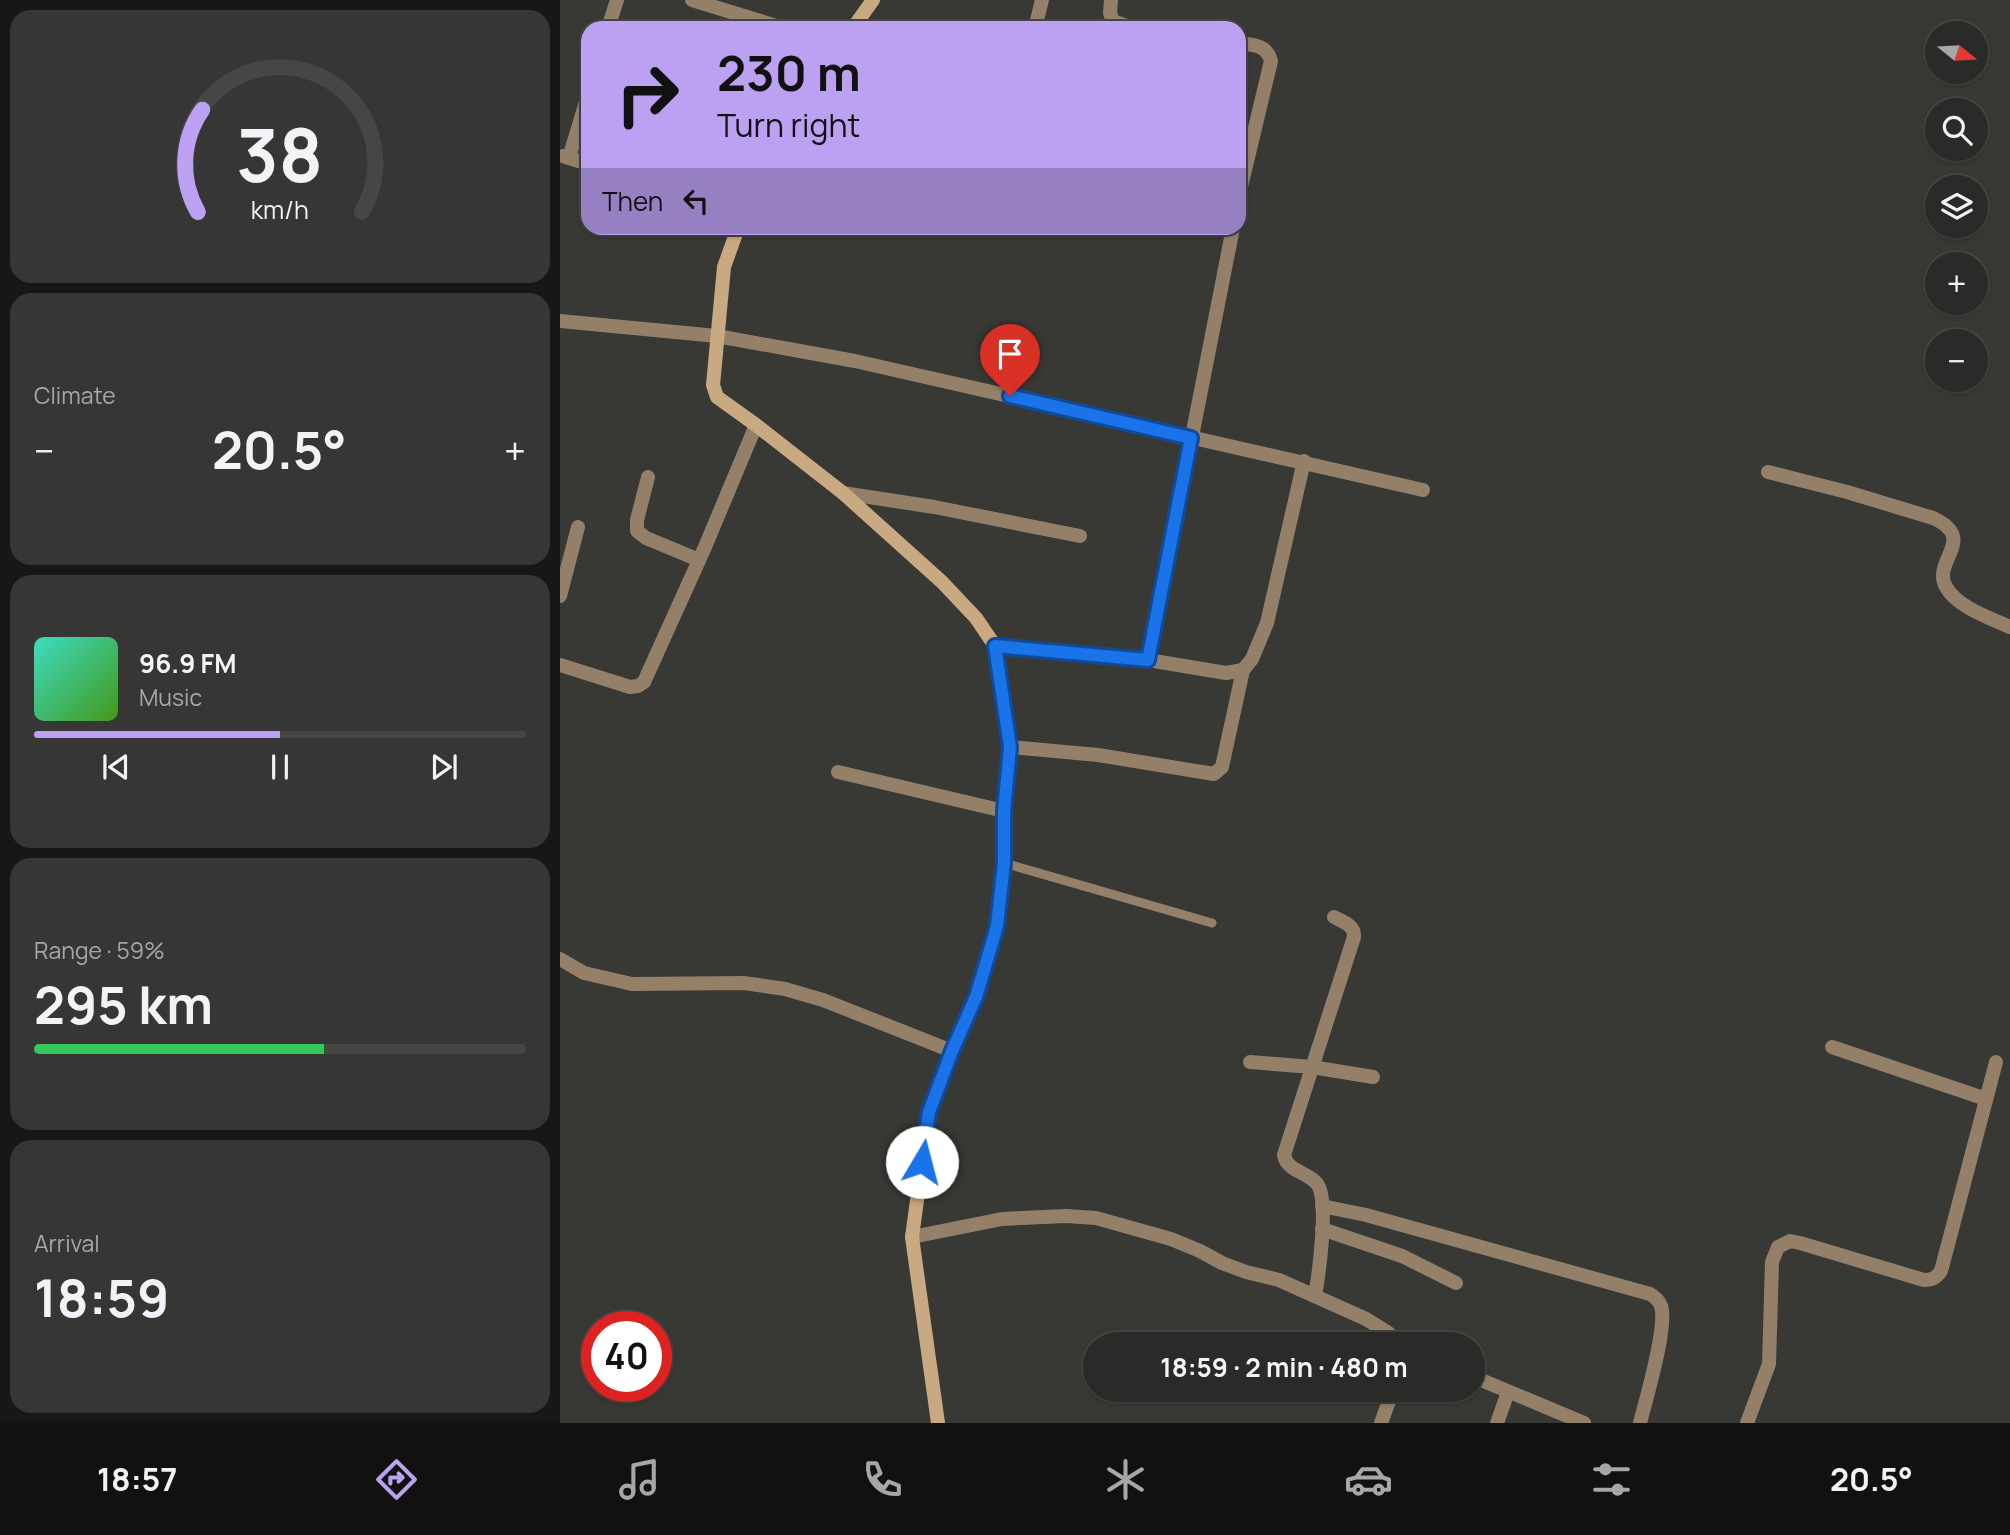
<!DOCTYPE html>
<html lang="en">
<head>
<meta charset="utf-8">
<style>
  :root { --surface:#2a2a28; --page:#363634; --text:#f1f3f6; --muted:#a5a7a8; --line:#464645; --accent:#bca0f2 }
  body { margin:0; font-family:Manrope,sans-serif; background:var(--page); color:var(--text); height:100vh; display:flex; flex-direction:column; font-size:26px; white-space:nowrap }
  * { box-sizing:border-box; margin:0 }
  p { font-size:23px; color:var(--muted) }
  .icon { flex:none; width:38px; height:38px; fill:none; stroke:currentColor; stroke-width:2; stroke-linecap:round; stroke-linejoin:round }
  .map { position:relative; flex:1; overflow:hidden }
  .details { display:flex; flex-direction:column; gap:10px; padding:10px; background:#171716; width:560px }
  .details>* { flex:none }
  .guide { position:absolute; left:21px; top:21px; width:665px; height:214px; border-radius:21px; box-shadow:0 2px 5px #0004,0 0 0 2px var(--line); background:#bca0f2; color:#111; overflow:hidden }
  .needle { width:46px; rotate:108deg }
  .buttons { position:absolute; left:1365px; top:21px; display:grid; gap:14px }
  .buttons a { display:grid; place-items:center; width:63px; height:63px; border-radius:50%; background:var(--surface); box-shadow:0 2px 5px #0004,0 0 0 2px var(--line); font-size:35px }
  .speed { position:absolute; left:21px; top:1311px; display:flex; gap:14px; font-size:35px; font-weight:700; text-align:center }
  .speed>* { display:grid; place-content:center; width:91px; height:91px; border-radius:50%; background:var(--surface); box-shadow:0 2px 5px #0004,0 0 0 2px var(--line); line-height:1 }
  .speed .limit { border:10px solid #d22; background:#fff; color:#111 }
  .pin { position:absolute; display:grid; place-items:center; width:60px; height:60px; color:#fff; margin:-72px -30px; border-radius:50% 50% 50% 0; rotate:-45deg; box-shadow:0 0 7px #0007 }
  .pin .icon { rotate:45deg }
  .me { position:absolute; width:77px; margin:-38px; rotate:8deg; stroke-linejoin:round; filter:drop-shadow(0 0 5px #0008) }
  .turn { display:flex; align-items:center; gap:24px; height:147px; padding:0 21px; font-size:32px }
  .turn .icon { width:91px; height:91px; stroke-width:2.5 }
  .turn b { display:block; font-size:49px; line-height:60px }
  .then { display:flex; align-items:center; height:66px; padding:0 21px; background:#0003; gap:14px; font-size:26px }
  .big { font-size:52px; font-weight:700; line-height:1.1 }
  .details .widget { flex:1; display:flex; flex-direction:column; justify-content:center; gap:10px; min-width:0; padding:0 24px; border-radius:21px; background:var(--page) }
  .details .dial { align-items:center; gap:0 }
  .dial svg { height:182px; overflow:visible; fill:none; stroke:var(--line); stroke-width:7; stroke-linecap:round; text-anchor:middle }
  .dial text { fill:var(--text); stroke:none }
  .song { display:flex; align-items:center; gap:21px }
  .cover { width:84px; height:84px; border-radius:10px; background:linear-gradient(135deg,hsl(170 70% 55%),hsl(100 70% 35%)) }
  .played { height:7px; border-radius:4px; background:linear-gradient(90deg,var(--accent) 50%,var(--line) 50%) }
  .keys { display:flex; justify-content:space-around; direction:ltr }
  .heat { display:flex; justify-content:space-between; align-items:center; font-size:38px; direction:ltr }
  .charge { height:10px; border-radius:5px; background:linear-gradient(90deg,#34c759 59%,var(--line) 0) }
  .trip { position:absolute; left:523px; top:1332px; width:402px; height:70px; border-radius:35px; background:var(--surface); box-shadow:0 2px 5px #0004,0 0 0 2px var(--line); font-weight:700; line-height:70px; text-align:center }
  .tabs { display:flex; height:112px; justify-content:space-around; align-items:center; background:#111110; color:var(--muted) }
  .tabs .icon { width:49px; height:49px }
  .tabs .current { color:var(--accent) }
  .tabs b { font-size:32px; color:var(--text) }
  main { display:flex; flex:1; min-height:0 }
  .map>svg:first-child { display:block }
</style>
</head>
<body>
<main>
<section class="details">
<div class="widget dial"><svg viewBox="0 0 100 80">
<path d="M14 69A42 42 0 1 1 86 69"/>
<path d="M14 69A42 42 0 0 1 16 24" stroke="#bca0f2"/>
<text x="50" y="56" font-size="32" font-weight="700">38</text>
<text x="50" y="72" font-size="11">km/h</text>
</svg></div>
<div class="widget"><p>Climate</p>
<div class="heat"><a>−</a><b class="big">20.5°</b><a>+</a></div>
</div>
<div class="widget">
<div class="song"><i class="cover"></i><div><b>96.9 FM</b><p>Music</p></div></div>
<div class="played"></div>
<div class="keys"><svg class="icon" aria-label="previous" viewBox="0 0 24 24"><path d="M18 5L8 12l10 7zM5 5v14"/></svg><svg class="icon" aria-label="pause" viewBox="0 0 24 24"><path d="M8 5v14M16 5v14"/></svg><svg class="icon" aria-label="next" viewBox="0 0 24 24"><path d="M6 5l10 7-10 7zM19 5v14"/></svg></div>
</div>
<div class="widget"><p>Range · 59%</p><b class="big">295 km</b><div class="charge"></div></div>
<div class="widget"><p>Arrival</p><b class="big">18:59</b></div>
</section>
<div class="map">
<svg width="1450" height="1423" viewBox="0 0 1450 1423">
  <rect width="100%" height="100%" fill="#383835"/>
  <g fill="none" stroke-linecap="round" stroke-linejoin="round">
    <polyline stroke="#948068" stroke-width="9" points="444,863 652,923"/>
    <g stroke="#948068" stroke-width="14">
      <polyline points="132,0 223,28"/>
      <polyline points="551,0 550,13 553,21 573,28"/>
      <polyline points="48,28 57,0"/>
      <polyline points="475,28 482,0"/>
      <path d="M679,43C694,45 707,45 711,61L679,195"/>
      <polyline points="3,156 28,164"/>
      <polyline points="9,158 28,95"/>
      <polyline points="0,321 157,336 295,361 863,490"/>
      <path d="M1208,472L1287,492L1373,518C1419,539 1371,561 1386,587C1397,607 1430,618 1450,627"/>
      <polyline points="88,477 77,520 77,531 86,538 139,560"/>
      <polyline points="283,493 374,507 520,536"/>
      <polyline points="0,596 18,527"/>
      <polyline points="435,646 588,660 666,673 683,670 692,659 707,623 744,461"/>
      <polyline points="588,660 673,228"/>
      <polyline points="0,665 70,687 78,686 84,682 145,547 196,425"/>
      <polyline points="450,747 538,755 654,774 662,767 683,670"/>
      <polyline points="278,772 444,811"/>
      <polyline points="0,959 24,973 72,984 184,983 225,989 263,1000 392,1051"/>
      <polyline points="1272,1047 1426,1099"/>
      <polyline points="690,1062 752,1067 813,1077"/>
      <path d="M762,1206L806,1215L1090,1294C1095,1297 1099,1300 1101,1306C1108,1326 1086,1399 1080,1423"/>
      <polyline points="762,1229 842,1256 896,1283"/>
      <polyline points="352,1237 442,1219 506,1216 536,1218 611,1239 640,1251 662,1263 686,1272 719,1280 806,1319 827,1332 840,1344"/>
      <path d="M755,1296C759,1273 768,1207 759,1187C752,1172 727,1173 724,1155L794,937C795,925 783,922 774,917"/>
      <polyline points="914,1377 1024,1423"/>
      <polyline points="821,1423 833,1390"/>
      <polyline points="937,1423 948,1392"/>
      <path d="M1187,1423L1209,1364L1212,1262L1218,1247L1230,1241L1240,1243L1364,1280C1372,1280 1376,1278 1381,1271L1436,1062"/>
    </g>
    <g stroke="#c9a981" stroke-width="14">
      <polyline points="293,28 313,0"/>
      <polyline points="178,228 164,267 153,385 157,397 196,425 283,493 382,582 416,618 435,646 450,747 444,811 444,863 437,926 416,997 392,1051 369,1112 352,1237 378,1423"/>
    </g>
  </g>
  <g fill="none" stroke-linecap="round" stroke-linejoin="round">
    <g stroke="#114b97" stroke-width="18">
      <polyline id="route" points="362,1162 369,1112 392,1051 416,997 437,926 444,863 444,811 450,747 435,646 588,660 631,438 450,396"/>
    </g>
    <use href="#route" stroke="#1a73e8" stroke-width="12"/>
  </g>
</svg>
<div class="buttons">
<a><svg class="needle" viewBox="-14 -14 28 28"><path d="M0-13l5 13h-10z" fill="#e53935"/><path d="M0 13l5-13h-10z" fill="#a5a7a8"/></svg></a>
<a><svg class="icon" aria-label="search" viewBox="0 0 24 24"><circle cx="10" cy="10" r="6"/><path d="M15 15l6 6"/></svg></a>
<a><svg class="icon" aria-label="layers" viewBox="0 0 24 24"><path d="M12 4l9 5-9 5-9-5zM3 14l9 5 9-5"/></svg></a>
<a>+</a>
<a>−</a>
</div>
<div class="speed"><div class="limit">40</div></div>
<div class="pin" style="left:450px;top:396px;background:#d93025"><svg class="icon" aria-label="arrive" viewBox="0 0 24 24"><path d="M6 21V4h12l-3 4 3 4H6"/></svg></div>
<svg class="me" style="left:362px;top:1162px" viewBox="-20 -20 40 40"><circle r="19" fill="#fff"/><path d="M0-13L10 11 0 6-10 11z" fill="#1a73e8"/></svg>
<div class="trip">18:59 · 2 min · 480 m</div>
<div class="guide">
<div class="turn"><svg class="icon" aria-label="right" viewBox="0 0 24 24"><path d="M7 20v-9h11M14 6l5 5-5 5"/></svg><div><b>230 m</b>Turn right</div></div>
<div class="then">Then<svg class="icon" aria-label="left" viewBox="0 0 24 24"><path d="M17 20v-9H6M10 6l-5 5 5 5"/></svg></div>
</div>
</div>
</main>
<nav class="tabs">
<b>18:57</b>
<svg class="icon current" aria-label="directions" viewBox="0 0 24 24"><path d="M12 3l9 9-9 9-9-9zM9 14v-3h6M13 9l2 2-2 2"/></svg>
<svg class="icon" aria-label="music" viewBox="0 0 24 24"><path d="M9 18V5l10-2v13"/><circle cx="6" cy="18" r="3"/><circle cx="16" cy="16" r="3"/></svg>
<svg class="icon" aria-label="phone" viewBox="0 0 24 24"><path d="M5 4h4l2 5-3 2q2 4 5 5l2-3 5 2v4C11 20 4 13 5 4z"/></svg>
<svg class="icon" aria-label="climate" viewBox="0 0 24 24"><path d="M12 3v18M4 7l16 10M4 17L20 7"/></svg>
<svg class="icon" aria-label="car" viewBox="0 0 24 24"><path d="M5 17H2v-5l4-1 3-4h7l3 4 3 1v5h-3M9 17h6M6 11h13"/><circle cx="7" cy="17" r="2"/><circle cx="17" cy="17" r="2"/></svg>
<svg class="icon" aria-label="filters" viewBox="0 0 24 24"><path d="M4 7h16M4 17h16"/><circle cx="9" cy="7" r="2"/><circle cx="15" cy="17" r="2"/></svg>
<b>20.5°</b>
</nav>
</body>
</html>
